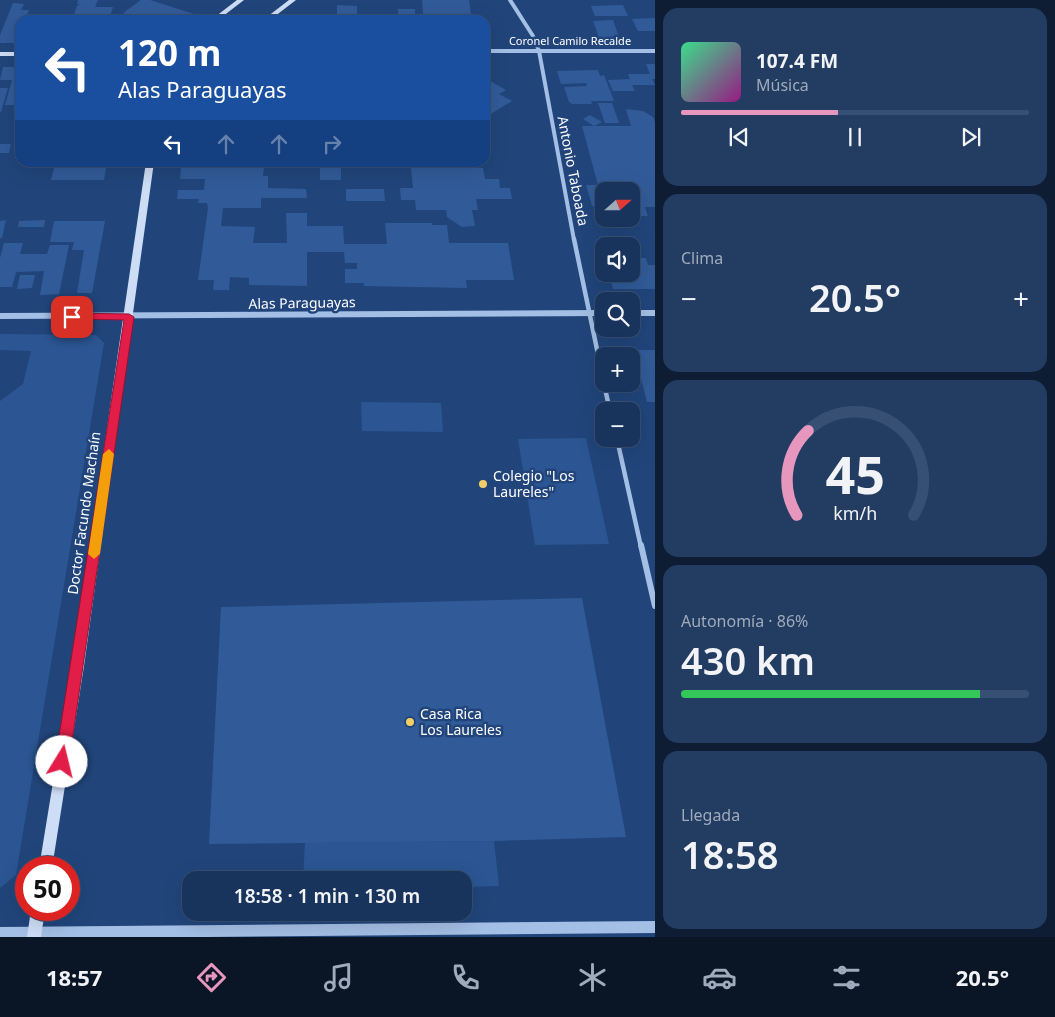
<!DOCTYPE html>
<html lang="es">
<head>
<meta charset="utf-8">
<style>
  :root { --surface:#19345c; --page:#223c62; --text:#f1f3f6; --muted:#9faabb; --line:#374f72; --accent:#e797bd }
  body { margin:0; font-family:"Noto Sans",sans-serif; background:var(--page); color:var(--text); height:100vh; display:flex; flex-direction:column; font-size:19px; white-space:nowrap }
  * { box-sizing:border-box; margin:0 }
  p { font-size:16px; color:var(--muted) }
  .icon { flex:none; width:28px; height:28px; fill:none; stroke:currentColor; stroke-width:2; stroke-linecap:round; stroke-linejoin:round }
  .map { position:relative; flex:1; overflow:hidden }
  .details { display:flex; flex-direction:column; gap:8px; padding:8px; background:#0e1d33; width:400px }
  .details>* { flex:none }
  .top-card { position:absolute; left:15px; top:15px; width:475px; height:152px; border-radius:15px; box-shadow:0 5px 20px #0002,0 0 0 1px var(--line); background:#1a4fa0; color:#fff; overflow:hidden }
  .needle { width:32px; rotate:69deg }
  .buttons { position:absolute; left:595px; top:182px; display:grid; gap:10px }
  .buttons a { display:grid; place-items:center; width:45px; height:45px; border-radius:10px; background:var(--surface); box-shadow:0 5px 20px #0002,0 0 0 1px var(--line); font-size:25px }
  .speed { position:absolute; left:15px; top:856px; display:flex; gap:10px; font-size:25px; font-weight:700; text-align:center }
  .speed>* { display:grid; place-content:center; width:65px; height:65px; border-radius:50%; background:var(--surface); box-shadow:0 5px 20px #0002,0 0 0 1px var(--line); line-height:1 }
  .speed .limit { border:8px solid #d22; background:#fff; color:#111 }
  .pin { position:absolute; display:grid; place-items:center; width:42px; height:42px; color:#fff; margin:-21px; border-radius:10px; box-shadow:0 2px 8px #0006 }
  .me { position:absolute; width:55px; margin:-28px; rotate:9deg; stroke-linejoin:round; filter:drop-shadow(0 0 4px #0008) }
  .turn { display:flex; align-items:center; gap:18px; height:105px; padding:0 20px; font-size:22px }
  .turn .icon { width:65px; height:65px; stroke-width:2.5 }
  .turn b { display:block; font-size:35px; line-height:42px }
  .lanes { display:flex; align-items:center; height:48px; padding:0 20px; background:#0003; justify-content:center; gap:25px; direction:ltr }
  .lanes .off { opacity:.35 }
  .big { font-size:38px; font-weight:600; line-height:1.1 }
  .details .tile { flex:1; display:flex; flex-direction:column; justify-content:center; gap:8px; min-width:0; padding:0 18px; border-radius:15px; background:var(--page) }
  .details .dial { align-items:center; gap:0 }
  .dial svg { height:130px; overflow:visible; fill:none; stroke:var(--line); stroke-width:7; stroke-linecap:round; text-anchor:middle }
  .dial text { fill:var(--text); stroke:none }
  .song { display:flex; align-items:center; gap:15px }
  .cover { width:60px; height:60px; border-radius:8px; background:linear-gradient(135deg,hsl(150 70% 55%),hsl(310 70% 35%)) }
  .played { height:5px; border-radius:2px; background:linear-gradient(90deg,var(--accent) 45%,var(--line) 45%) }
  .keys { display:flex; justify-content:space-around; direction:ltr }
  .heat { display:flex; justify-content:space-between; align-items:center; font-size:28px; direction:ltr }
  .charge { height:8px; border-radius:4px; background:linear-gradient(90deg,#34c759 86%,var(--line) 0) }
  .trip { position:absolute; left:182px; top:871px; width:290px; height:50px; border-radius:15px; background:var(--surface); box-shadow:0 5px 20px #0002,0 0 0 1px var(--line); font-weight:600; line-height:50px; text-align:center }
  .tabs { display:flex; height:80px; justify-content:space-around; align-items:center; background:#0a1525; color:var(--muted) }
  .tabs .icon { width:35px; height:35px }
  .tabs .selected { color:var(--accent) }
  .tabs b { font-size:22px; color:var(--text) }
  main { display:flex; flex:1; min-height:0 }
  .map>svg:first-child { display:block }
</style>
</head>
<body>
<main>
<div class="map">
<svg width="655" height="937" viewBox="0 0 655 937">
  <rect width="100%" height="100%" fill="#21457b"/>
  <g fill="#2b5693">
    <polygon points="0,334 96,335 104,343 16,875 0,888 0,401 23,384 31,351 0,350"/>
    <polygon points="361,402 441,403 443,432 362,431"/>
    <polygon points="586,438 609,544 535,545 518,439"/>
    <polygon points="494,841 499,886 464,887 464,880 303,880 305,843"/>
  </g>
  <g fill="#315b98">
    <polygon points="78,0 98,0 95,7 113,7 109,20 72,20 77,6 80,4 77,4"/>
    <polygon points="141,0 150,0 194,14 187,20 143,20 123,13"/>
    <polygon points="422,0 469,0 471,15 423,14"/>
    <polygon points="13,3 24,4 21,10 29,10 25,20 20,20 20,33 16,43 0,43 0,35"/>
    <polygon points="337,5 357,6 357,19 337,18"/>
    <polygon points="623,5 628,16 595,16 591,6"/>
    <rect x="398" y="9" width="17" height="7"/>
    <polygon points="655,18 655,31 638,31 632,19"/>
    <polygon points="613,20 620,40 600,40 593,21"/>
    <polygon points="646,64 655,64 655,79 652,79 655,85 632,85 635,91 613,91 608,80 630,79 628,74 650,74"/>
    <polygon points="3,67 16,67 14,77 20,76 20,105 5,105 12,80 0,80"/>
    <polygon points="598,70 600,76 604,75 614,101 591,101 592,104 572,104 569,102 564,87 587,86 586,83 561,84 557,71"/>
    <polygon points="485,78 506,90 499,94 512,101 489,115 485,113"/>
    <polygon points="0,88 8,88 1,112 0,112"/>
    <polygon points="598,103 612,103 619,123 605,123"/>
    <polygon points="626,109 643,111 653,117 655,122 655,207 645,207 648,216 631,216 631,191 604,191 604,206 592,206 586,185 598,185 582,126 631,126"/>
    <polygon points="590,115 602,122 594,126 583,119"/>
    <polygon points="0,144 11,144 9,153 0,153"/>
    <polygon points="341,162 388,162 389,167 341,166"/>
    <rect x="320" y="167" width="21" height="13"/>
    <polygon points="54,168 106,168 104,180 51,180"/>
    <polygon points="181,168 264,168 263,176 268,176 268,188 306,189 307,198 261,198 261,208 223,208 221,226 255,227 253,243 287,243 286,213 307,213 307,226 343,226 344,244 387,244 385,223 432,223 432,225 447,225 449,243 508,243 514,280 466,280 467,288 364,286 364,283 345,283 345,269 357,269 357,263 345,263 344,252 307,252 307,286 249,285 249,278 230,277 229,290 213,290 214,280 198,280 208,208 207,203 198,203 199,199 177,199 178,190 204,190 205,179 180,179"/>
    <polygon points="411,168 483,168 485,179 499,179 500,188 510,188 512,199 476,199 478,210 472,210 475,226 462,227 447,217 446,210 416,210 415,200 401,200 400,188 413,188"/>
    <polygon points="346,189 384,189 385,201 346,201"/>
    <polygon points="6,220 2,238 0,238 0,221"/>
    <polygon points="45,220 44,227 18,227 19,221"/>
    <polygon points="54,221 105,221 92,293 77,293 84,250 72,250 74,242 50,242"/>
    <polygon points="4,243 23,243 20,254 47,254 50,245 69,245 59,294 40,295 44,271 16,272 12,287 0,287 0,258"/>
    <polygon points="632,251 634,258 646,258 648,265 655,265 655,289 613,289 609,274 631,274"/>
    <polygon points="20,275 35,275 32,288 17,289"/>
    <polygon points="634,350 655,350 655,402 647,402"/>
    <polygon points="582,598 626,837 494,841 209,844 221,607"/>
  </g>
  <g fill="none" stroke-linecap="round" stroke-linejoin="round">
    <g stroke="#a4bfe5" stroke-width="4">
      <polyline points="510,0 533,36 539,51 574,240"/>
      <polyline points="485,51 655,51"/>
    </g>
    <g stroke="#a4bfe5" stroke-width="4.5">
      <polyline points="574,239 604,383"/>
      <polyline points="604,384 610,411"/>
      <polyline points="617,439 641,547"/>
    </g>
    <polyline stroke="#a4bfe5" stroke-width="6" points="641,545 655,606"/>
    <g fill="#a4bfe5" fill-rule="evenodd">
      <polygon points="604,310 604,316 0,319 0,313"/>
      <rect x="631" y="310" width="24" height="6"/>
      <polygon points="655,921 655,933 207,937 0,937 0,927"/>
    </g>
    <g fill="#cdddf5" fill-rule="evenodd">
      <polygon points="237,0 244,0 218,20 211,20"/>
      <polygon points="289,0 296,0 270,20 263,20"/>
      <rect x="0" y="52" width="20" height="4"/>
      <polygon points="146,162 154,162 84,666 52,868 39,868 72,666"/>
      <polygon points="31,910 45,910 41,937 27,937"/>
    </g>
  </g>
  <polygon fill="#e11d48" stroke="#92132f" points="72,313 129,314 134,317 69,762 67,767 62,768 57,767 55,762 124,320 69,319 67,317"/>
  <polygon fill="#f59e0b" points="109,449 114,454 100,554 94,559 88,554 103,454"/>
  <g fill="#f2cf66" stroke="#21457b" stroke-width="2">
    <circle cx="483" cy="484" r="5"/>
    <circle cx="410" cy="722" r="5"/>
  </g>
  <g text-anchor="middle" stroke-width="5" stroke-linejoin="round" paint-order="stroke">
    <g font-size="11" fill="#fff" stroke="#21457b">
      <text x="570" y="45">Coronel Camilo Recalde</text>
    </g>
    <g font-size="14" fill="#fff" stroke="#21457b">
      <text transform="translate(573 171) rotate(79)" y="5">Antonio Taboada</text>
      <text transform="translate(302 303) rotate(-1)" y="5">Alas Paraguayas</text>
      <text transform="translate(84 513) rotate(-82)" y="5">Doctor Facundo Machaín</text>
    </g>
    <g font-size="14" fill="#fff" stroke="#21457b" text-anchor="start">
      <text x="493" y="481">Colegio "Los<tspan x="493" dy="16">Laureles"</tspan></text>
      <text x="420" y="719">Casa Rica<tspan x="420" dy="16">Los Laureles</tspan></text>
    </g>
  </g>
</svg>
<div class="buttons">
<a><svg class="needle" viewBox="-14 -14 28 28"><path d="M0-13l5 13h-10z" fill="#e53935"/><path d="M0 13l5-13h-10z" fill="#9faabb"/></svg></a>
<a><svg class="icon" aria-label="sound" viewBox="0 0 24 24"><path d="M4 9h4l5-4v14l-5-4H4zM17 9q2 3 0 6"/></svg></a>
<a><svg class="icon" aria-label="search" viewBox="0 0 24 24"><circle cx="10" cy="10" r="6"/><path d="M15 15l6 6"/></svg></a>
<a>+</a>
<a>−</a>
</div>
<div class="speed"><div class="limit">50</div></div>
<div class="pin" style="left:72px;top:317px;background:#d93025"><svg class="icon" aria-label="arrive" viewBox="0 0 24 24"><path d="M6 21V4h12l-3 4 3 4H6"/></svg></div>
<svg class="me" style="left:62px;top:762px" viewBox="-20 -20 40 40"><circle r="19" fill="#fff"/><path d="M0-13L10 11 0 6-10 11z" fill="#e11d48"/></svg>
<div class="trip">18:58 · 1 min · 130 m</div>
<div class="top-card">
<div class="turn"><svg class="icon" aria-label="left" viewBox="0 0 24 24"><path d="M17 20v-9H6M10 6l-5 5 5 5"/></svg><div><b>120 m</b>Alas Paraguayas</div></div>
<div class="lanes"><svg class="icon" aria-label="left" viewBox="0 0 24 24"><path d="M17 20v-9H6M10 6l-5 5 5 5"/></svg><svg class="icon off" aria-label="ahead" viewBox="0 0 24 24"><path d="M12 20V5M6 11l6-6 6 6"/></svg><svg class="icon off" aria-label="ahead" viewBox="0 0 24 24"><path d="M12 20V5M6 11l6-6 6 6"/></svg><svg class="icon off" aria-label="right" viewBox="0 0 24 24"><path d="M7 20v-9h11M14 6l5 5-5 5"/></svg></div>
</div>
</div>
<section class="details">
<div class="tile">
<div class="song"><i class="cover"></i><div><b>107.4 FM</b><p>Música</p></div></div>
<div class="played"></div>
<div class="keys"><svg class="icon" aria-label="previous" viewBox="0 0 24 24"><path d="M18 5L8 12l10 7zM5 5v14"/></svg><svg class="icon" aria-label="pause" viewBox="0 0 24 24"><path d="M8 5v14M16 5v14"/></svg><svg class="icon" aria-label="next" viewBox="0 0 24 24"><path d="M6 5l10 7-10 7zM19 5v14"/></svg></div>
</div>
<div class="tile"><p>Clima</p>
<div class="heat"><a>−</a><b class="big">20.5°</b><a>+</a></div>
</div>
<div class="tile dial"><svg viewBox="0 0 100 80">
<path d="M14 69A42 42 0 1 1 86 69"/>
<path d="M14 69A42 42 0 0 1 21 17" stroke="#e797bd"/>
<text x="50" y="56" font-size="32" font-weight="700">45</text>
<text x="50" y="72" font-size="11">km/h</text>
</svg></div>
<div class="tile"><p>Autonomía · 86%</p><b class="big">430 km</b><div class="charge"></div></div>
<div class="tile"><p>Llegada</p><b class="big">18:58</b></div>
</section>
</main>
<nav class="tabs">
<b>18:57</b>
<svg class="icon selected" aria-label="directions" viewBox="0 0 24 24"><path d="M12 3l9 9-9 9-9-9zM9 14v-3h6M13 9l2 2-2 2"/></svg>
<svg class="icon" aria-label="music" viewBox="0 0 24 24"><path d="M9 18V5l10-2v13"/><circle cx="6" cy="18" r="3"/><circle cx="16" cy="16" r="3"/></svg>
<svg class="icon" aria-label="phone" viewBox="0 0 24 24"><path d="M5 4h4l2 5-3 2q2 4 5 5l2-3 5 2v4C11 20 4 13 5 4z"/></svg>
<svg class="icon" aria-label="climate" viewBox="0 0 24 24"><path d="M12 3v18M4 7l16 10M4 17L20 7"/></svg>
<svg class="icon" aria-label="car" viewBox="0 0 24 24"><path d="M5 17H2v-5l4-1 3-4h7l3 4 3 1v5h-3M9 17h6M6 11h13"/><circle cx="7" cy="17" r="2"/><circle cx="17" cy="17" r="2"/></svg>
<svg class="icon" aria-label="filters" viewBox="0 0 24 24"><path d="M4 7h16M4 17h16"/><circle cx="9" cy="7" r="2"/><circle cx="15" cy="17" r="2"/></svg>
<b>20.5°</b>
</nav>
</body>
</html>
